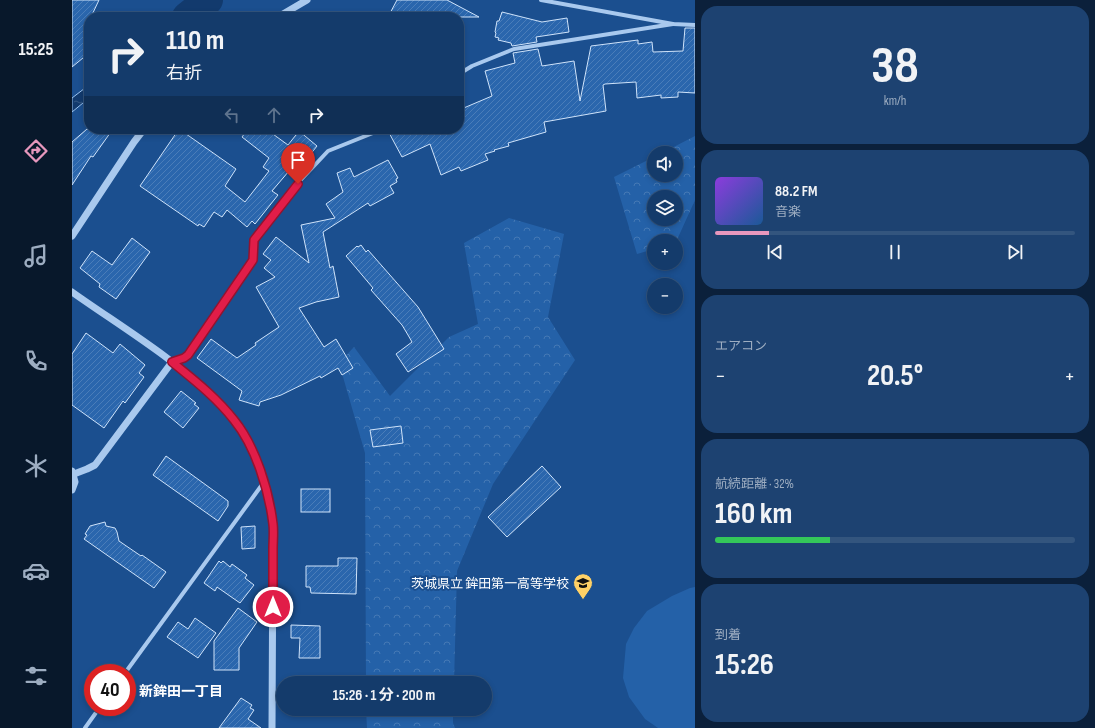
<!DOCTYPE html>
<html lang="ja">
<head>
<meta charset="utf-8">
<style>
  :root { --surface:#143b6b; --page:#1d4271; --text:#f1f3f6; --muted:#9dadc1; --line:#33557e; --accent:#e797bd }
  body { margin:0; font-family:"Sofia Sans Condensed","Noto Sans JP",sans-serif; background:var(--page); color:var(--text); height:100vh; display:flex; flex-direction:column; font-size:15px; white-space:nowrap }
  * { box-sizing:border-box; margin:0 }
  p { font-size:13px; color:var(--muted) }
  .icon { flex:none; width:22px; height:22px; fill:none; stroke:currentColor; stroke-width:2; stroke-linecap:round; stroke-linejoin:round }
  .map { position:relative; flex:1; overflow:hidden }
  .panel { display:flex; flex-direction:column; gap:6px; padding:6px; background:#0b203b; width:400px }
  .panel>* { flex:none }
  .hud { position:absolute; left:12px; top:12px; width:380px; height:122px; border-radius:16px; box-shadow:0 2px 6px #0003,0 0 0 1px var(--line); background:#143b6b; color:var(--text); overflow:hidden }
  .controls { position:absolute; left:575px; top:146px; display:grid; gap:8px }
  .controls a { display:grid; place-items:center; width:36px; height:36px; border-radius:50%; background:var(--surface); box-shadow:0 2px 6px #0003,0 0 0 1px var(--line); font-size:20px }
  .speed { position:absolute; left:12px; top:664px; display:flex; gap:8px; font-size:20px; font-weight:700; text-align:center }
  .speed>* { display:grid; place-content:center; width:52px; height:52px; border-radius:50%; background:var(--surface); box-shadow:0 2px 6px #0003,0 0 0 1px var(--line); line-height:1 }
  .speed .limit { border:6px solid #d22; background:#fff; color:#111 }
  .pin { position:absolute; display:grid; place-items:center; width:34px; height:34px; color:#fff; margin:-41px -17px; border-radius:50% 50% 50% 0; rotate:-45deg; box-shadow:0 0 4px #0007 }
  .pin .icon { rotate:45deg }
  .me { position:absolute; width:44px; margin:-22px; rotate:0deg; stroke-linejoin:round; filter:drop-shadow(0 0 3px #0008) }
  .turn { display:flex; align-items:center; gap:14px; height:84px; padding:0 16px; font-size:18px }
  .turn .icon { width:52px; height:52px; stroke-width:2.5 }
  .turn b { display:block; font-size:28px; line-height:34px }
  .lanes { display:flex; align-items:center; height:38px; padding:0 16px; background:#0003; justify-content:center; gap:20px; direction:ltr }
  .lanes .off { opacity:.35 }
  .big { font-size:30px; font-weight:700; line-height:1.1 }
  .panel .widget { flex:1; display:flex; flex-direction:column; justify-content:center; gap:6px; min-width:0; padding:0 14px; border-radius:16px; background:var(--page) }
  .panel .dial { align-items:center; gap:0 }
  .dial b { font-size:52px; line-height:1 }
  .song { display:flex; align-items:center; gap:12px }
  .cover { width:48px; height:48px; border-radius:6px; background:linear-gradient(135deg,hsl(270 70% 55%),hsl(210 70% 35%)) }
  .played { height:4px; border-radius:2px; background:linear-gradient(90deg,var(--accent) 15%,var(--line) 15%) }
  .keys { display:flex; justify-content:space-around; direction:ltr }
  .heat { display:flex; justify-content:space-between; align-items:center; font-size:22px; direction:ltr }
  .charge { height:6px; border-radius:3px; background:linear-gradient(90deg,#34c759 32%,var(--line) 0) }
  .trip { position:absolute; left:204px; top:676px; width:216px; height:40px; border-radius:20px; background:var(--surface); box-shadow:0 2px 6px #0003,0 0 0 1px var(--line); font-weight:700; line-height:40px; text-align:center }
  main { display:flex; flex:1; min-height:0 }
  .dock { display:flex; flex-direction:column; width:72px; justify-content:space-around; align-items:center; background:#08182b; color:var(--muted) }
  .dock .icon { width:28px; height:28px }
  .dock .current { color:var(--accent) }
  .dock b { font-size:18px; color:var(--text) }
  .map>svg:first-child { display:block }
</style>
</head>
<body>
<main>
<nav class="dock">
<b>15:25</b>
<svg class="icon current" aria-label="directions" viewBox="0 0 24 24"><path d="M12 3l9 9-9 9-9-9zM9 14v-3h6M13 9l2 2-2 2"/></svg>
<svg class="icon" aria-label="music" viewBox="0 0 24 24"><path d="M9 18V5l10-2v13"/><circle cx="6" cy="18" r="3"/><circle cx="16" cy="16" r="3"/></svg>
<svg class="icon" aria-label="phone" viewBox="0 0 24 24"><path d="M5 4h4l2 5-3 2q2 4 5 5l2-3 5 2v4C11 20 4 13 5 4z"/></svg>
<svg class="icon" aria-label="climate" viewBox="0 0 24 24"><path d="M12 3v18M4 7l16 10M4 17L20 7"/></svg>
<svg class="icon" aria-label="car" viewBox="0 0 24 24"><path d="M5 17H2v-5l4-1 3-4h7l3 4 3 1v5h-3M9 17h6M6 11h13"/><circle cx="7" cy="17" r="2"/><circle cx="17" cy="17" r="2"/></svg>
<svg class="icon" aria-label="filters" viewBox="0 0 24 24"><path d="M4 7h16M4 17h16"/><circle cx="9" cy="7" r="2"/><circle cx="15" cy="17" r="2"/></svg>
</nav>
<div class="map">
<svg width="623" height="728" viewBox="0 0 623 728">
  <defs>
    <pattern id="forest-crowns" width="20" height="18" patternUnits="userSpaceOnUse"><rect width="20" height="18" fill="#2461a8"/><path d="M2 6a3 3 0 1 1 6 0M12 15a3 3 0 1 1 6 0" fill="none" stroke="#4579b5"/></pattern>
    <pattern id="water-ripples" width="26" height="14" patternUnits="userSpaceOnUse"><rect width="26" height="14" fill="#123a6d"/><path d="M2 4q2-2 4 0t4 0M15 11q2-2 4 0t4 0" fill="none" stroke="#365883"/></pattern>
    <pattern id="building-hatch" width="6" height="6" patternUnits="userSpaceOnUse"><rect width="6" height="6" fill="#2a66ad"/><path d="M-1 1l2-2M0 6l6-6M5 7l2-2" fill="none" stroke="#4a7db9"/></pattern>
  </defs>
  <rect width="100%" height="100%" fill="#1b4f8f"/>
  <polygon fill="#2461a8" points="623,587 623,728 586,728 573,719 557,697 551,678 554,644 562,628 575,611 600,596 618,588"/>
  <g fill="url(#forest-crowns)" fill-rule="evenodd">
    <path d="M623,136V200L604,242L582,241V249L565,254L542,177L582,157V175H604V153H590ZM582,197H604V219H582Z"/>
    <polygon points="437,218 492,234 476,317 503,360 421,484 385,571 382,683 294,683 293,453 267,363 282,347 318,396 377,337 406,324 392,243"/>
    <polygon points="294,709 381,709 381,723 383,728 295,728"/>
  </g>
  <polygon fill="url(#water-ripples)" stroke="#9cc4f0" points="17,85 17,98 0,112 0,98"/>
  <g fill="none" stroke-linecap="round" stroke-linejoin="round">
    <polyline stroke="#123a6d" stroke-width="30" points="115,17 136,0"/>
  </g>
  <g fill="url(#building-hatch)" stroke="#cfe3fa">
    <polygon points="0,0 27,0 19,17 17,17 17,21 12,33 17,35 17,53 0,67"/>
    <polygon points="325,0 375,0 407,17 316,17"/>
    <polygon points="430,12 470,22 495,18 497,32 464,37 465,42 440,46 439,43 426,40 427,38 423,37 424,33 423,32 425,21 427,21"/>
    <polygon points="613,28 623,28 623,93 606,92 606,97 589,98 589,95 565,98 564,82 533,84 531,85 534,111 472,122 474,132 436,143 437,146 422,150 423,151 413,154 416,160 389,171 387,167 369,175 358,144 330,157 315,129 387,129 387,110 420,96 413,71 443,63 441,53 466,49 470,66 502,61 508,101 519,46 566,40 566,44 580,42 581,52 611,51"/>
    <polygon points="15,129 41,129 21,157 19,156 0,185 0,142"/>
    <polygon points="107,129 164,169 153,186 173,202 197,171 191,167 197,158 170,137 176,129 194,129 216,145 227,131 245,146 222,175 217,171 200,191 206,195 183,224 180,221 175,227 155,210 150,217 142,212 132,227 127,224 126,226 68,186"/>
    <polygon points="316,160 326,178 324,179 325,182 318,186 322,193 298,206 296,203 251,232 258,268 261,266 267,297 244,302 227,308 252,347 264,339 281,368 270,375 266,368 249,378 248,376 209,395 188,402 187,406 167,400 170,391 125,358 139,339 165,358 184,345 183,343 207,327 184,287 203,277 192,268 199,260 191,254 204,237 237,263 229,225 263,218 254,204 271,192 265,173 278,168 282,177"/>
    <polygon points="60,238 78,252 44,299 27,287 28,284 8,268 20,251 40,265"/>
    <polygon points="289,245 294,252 296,250 346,307 372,349 336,372 324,354 340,342 336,335 330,325 299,290 301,288 274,256 285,246 286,247"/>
    <polygon points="14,333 41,353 48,344 73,365 67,373 72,377 53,403 51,401 32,428 0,405 0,354"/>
    <polygon points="109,391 124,403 122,404 127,408 111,428 92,412"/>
    <polygon points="329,426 331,443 301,447 298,430"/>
    <polygon points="94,456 156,501 156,506 146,521 81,475"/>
    <polygon points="470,466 489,487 435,537 416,517"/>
    <rect x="229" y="489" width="29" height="23"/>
    <polygon points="33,522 34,526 43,528 45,532 47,541 69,556 70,555 94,572 82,588 12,539 15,535 13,534 18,526"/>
    <polygon points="183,526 183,548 170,549 169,527"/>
    <polygon points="266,558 285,558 284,594 239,593 238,587 234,587 234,566 266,566"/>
    <polygon points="147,561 149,563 151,561 158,567 160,564 175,575 173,578 182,585 168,603 145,587 143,591 132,583"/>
    <polygon points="166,608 185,622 167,648 167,670 142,670 142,641"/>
    <polygon points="123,618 144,633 126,658 95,637 106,622 116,629"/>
    <polygon points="219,625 248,626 248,658 227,658 228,638 219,638"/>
    <polygon points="169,698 180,705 178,708 182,710 176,719 189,728 147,728"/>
  </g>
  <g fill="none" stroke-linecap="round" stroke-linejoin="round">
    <g stroke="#a9c9ee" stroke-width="4">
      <polyline points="469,0 601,24 623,25"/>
      <polyline points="387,74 400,66 442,49 601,24"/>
      <polyline points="100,362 112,358 116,355 181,260 182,240 225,184 256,151 311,129"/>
      <polyline points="53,673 192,482"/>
      <polyline points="13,728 28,707"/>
    </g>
    <g stroke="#a9c9ee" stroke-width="7">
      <polyline points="206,17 235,0"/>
      <polyline points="0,236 62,142 72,129"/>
      <path d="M0,292C48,326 102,358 143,399C150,406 158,413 164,422C185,453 196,489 201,526L200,728"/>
      <polyline points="2,474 15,469 23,465 100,362"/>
      <polyline points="0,490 3,482 0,471"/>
    </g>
  </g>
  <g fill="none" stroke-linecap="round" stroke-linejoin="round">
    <g stroke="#92132f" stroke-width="10">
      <path id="route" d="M201,607C201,588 201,568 201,549C201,541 202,532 201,524C197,491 184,447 162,420C144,397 122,380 100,362L112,358L116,355L181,260L182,240L226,184"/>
    </g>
    <use href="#route" stroke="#e11d48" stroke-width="7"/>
  </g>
  <defs>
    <g id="school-pin" transform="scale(1)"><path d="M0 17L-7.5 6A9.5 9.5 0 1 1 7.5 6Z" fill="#ffd166" stroke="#1b4f8f"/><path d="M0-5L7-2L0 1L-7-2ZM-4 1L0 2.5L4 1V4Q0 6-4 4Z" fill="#111"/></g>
  </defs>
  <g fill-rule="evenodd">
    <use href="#school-pin" x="511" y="583"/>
  </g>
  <g text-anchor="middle" stroke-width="4" stroke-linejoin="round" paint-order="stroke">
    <g font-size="13" fill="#fff" stroke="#1b4f8f" text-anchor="end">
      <text x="497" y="588">茨城県立 鉾田第一高等学校</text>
    </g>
    <g font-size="14" font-weight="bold" fill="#fff" stroke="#1b4f8f">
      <text x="109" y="696">新鉾田一丁目</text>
    </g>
  </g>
</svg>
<div class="controls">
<a><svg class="icon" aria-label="sound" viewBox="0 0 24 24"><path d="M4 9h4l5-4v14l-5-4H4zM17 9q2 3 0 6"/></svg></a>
<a><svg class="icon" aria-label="layers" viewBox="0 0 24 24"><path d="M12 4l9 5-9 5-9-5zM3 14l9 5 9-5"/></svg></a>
<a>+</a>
<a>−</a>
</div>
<div class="speed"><div class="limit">40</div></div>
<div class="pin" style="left:226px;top:184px;background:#d93025"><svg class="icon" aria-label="arrive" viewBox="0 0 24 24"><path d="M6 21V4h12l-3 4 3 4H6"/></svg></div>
<svg class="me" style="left:201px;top:607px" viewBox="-20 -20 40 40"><circle r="17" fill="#e11d48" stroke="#fff" stroke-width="3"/><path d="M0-11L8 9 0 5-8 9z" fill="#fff"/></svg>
<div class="trip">15:26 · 1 分 · 200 m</div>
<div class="hud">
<div class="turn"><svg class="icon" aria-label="right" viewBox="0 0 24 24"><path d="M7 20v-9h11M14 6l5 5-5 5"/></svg><div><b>110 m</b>右折</div></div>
<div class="lanes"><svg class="icon off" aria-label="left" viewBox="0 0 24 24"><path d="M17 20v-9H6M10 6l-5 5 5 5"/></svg><svg class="icon off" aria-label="ahead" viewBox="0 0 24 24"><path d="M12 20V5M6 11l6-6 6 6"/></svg><svg class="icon" aria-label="right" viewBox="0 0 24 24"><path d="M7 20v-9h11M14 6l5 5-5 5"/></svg></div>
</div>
</div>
<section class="panel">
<div class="widget dial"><b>38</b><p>km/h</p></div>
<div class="widget">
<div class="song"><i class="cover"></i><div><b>88.2 FM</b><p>音楽</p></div></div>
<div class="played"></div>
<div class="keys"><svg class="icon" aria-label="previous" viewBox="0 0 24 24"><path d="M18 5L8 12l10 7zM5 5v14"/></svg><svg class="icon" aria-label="pause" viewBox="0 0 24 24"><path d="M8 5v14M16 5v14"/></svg><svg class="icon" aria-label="next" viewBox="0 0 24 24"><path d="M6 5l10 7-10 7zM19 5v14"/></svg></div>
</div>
<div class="widget"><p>エアコン</p>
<div class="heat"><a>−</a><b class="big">20.5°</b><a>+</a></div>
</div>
<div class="widget"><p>航続距離 · 32%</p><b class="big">160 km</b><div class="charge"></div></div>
<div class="widget"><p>到着</p><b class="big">15:26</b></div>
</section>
</main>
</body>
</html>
